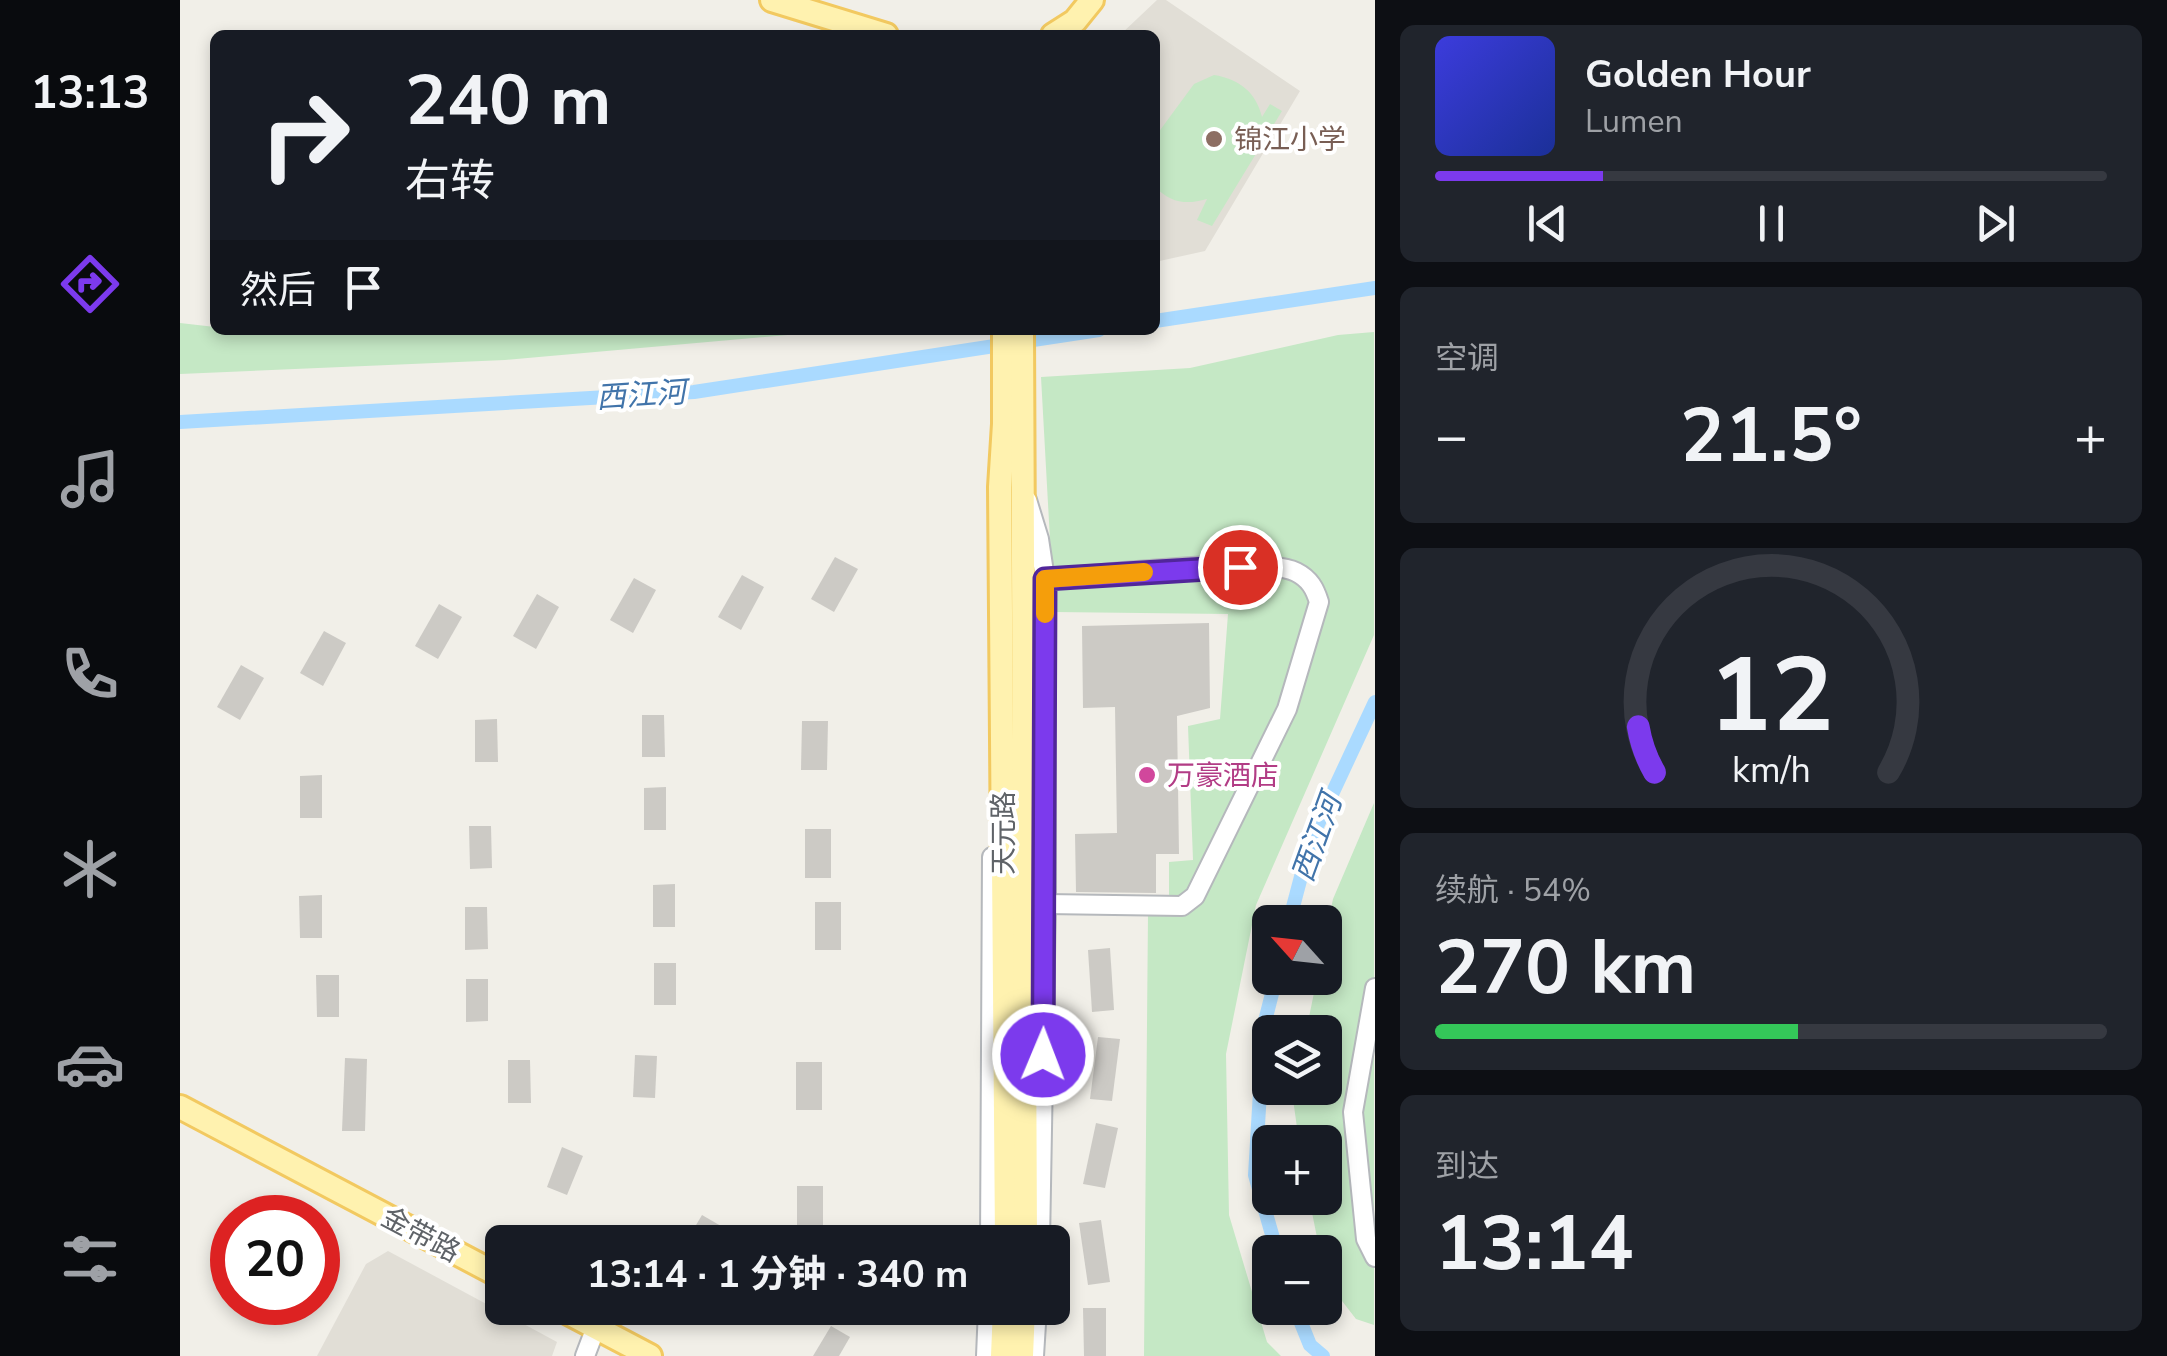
<!DOCTYPE html>
<html lang="zh">
<head>
<meta charset="utf-8">
<style>
  :root { --surface:#171b24; --page:#20242c; --text:#f1f3f6; --muted:#9ea1a6; --line:#363941; --accent:#7c3aed }
  body { margin:0; font-family:"Nunito Sans","Noto Sans SC",sans-serif; background:var(--page); color:var(--text); height:100vh; display:flex; flex-direction:column; font-size:38px; white-space:nowrap }
  * { box-sizing:border-box; margin:0 }
  p { font-size:32px; color:var(--muted) }
  .icon { flex:none; width:55px; height:55px; fill:none; stroke:currentColor; stroke-width:2; stroke-linecap:round; stroke-linejoin:round }
  .map { position:relative; flex:1; overflow:hidden }
  .panel { display:flex; flex-direction:column; gap:25px; padding:25px; background:#0d0f14; width:792px }
  .panel>* { flex:none }
  .banner { position:absolute; left:30px; top:30px; width:950px; height:305px; border-radius:15px; box-shadow:0 5px 15px #0003; background:#171b24; color:var(--text); overflow:hidden }
  .needle { width:65px; rotate:297deg }
  .fabs { position:absolute; left:1072px; top:905px; display:grid; gap:20px }
  .fabs a { display:grid; place-items:center; width:90px; height:90px; border-radius:15px; background:var(--surface); box-shadow:0 5px 15px #0003; font-size:50px }
  .speed { position:absolute; left:30px; top:1195px; display:flex; gap:20px; font-size:50px; font-weight:700; text-align:center }
  .speed>* { display:grid; place-content:center; width:130px; height:130px; border-radius:50%; background:var(--surface); box-shadow:0 5px 15px #0003; line-height:1 }
  .speed .limit { border:15px solid #d22; background:#fff; color:#111 }
  .pin { position:absolute; display:grid; place-items:center; width:85px; height:85px; color:#fff; margin:-42px; border:5px solid #fff; border-radius:50%; box-shadow:0 2px 10px #0007 }
  .me { position:absolute; width:110px; margin:-55px; rotate:1deg; stroke-linejoin:round; filter:drop-shadow(0 0 8px #0008) }
  .turn { display:flex; align-items:center; gap:35px; height:210px; padding:0 30px; font-size:45px }
  .turn .icon { width:130px; height:130px; stroke-width:2.5 }
  .turn b { display:block; font-size:70px; line-height:85px }
  .then { display:flex; align-items:center; height:95px; padding:0 30px; background:#0003; gap:20px; font-size:38px }
  .big { font-size:75px; font-weight:700; line-height:1.1 }
  .panel .tile { flex:1; display:flex; flex-direction:column; justify-content:center; gap:15px; min-width:0; padding:0 35px; border-radius:15px; background:var(--page) }
  .panel .dial { align-items:center; gap:0 }
  .dial svg { height:260px; overflow:visible; fill:none; stroke:var(--line); stroke-width:7; stroke-linecap:round; text-anchor:middle }
  .dial text { fill:var(--text); stroke:none }
  .song { display:flex; align-items:center; gap:30px }
  .cover { width:120px; height:120px; border-radius:15px; background:linear-gradient(135deg,hsl(240 70% 55%),hsl(230 70% 35%)) }
  .played { height:10px; border-radius:5px; background:linear-gradient(90deg,var(--accent) 25%,var(--line) 25%) }
  .keys { display:flex; justify-content:space-around; direction:ltr }
  .heat { display:flex; justify-content:space-between; align-items:center; font-size:55px; direction:ltr }
  .charge { height:15px; border-radius:8px; background:linear-gradient(90deg,#34c759 54%,var(--line) 0) }
  .trip { position:absolute; left:305px; top:1225px; width:585px; height:100px; border-radius:15px; background:var(--surface); box-shadow:0 5px 15px #0003; font-weight:700; line-height:100px; text-align:center }
  main { display:flex; flex:1; min-height:0 }
  .menu { display:flex; flex-direction:column; width:180px; justify-content:space-around; align-items:center; background:#090b0e; color:var(--muted) }
  .menu .icon { width:70px; height:70px }
  .menu .current { color:var(--accent) }
  .menu b { font-size:45px; color:var(--text) }
  .map>svg:first-child { display:block }
</style>
</head>
<body>
<main>
<nav class="menu">
<b>13:13</b>
<svg class="icon current" aria-label="directions" viewBox="0 0 24 24"><path d="M12 3l9 9-9 9-9-9zM9 14v-3h6M13 9l2 2-2 2"/></svg>
<svg class="icon" aria-label="music" viewBox="0 0 24 24"><path d="M9 18V5l10-2v13"/><circle cx="6" cy="18" r="3"/><circle cx="16" cy="16" r="3"/></svg>
<svg class="icon" aria-label="phone" viewBox="0 0 24 24"><path d="M5 4h4l2 5-3 2q2 4 5 5l2-3 5 2v4C11 20 4 13 5 4z"/></svg>
<svg class="icon" aria-label="climate" viewBox="0 0 24 24"><path d="M12 3v18M4 7l16 10M4 17L20 7"/></svg>
<svg class="icon" aria-label="car" viewBox="0 0 24 24"><path d="M5 17H2v-5l4-1 3-4h7l3 4 3 1v5h-3M9 17h6M6 11h13"/><circle cx="7" cy="17" r="2"/><circle cx="17" cy="17" r="2"/></svg>
<svg class="icon" aria-label="filters" viewBox="0 0 24 24"><path d="M4 7h16M4 17h16"/><circle cx="9" cy="7" r="2"/><circle cx="15" cy="17" r="2"/></svg>
</nav>
<div class="map">
<svg width="1195" height="1356" viewBox="0 0 1195 1356">
  <rect width="100%" height="100%" fill="#f1efe8"/>
  <g fill="#e1ded6">
    <polygon points="977,0 986,0 1120,91 1025,251 975,262 975,35 940,35"/>
    <polygon points="208,1251 377,1342 372,1356 137,1356 186,1264"/>
  </g>
  <g fill="#c5e8c5">
    <path d="M1034,75C1059,79 1076,92 1082,117L1090,104L1102,111L1032,226L1017,220L1027,199C1006,205 991,203 975,187V137L1014,84Z"/>
    <polygon points="0,323 35,327 35,330 664,330 325,360 0,374"/>
    <polygon points="1194,332 1194,635 1076,905 1046,1054 1049,1215 1087,1342 1101,1356 964,1356 968,914 989,907 989,862 1013,860 1008,726 1040,719 1048,614 874,612 861,377 1010,368 1158,335"/>
    <polygon points="1194,803 1194,1325 1176,1319 1145,1279 1145,1252 1140,1252 1129,1198 1145,1198 1145,1142 1119,1142 1113,1099 1115,1088 1145,1088 1145,1032 1126,1032 1137,978 1145,978 1145,938 1153,899"/>
  </g>
  <g fill="none" stroke-linecap="round" stroke-linejoin="round">
    <g stroke="#aadaff" stroke-width="14">
      <polyline points="975,321 1195,288"/>
      <polyline points="0,422 514,392 919,330"/>
      <polyline points="1109,922 1131,839 1195,702"/>
      <polyline points="1096,978 1084,1025 1075,1175 1097,1252"/>
      <polyline points="1115,1308 1130,1345 1143,1356"/>
    </g>
  </g>
  <g fill="#cccac5">
    <polygon points="655,557 678,569 654,612 631,599"/>
    <polygon points="562,575 584,587 561,630 538,617"/>
    <polygon points="454,578 476,590 453,633 430,620"/>
    <polygon points="357,594 379,607 356,649 333,636"/>
    <polygon points="259,604 282,617 258,659 235,646"/>
    <polygon points="1029,623 1030,708 997,716 999,854 976,854 976,893 896,892 895,834 937,833 935,707 903,708 902,626"/>
    <polygon points="144,631 166,643 143,686 120,673"/>
    <polygon points="61,665 84,678 60,720 37,707"/>
    <polygon points="462,715 484,715 485,757 462,757"/>
    <polygon points="317,719 318,762 295,762 295,720"/>
    <polygon points="622,721 648,721 647,770 621,770"/>
    <polygon points="142,775 142,818 120,818 120,776"/>
    <polygon points="486,787 486,830 464,830 464,788"/>
    <polygon points="289,826 311,826 312,868 290,869"/>
    <rect x="625" y="829" width="26" height="49"/>
    <polygon points="495,884 495,927 473,927 473,885"/>
    <polygon points="142,895 142,938 120,938 119,896"/>
    <rect x="635" y="902" width="26" height="48"/>
    <polygon points="285,907 307,907 308,949 285,950"/>
    <polygon points="930,948 934,1010 912,1012 908,950"/>
    <rect x="474" y="963" width="22" height="42"/>
    <polygon points="136,975 159,975 159,1017 137,1017"/>
    <polygon points="286,979 308,979 308,1021 286,1022"/>
    <polygon points="918,1037 940,1039 932,1101 910,1099"/>
    <polygon points="455,1055 477,1056 475,1098 453,1097"/>
    <polygon points="165,1058 187,1059 185,1131 162,1131"/>
    <polygon points="328,1060 350,1060 351,1103 328,1103"/>
    <rect x="616" y="1062" width="26" height="48"/>
    <polygon points="916,1123 938,1128 925,1188 903,1184"/>
    <polygon points="382,1147 403,1156 387,1195 367,1187"/>
    <rect x="617" y="1186" width="26" height="49"/>
    <polygon points="522,1215 541,1226 531,1242 506,1242"/>
    <polygon points="921,1220 930,1282 908,1285 899,1223"/>
    <polygon points="903,1308 926,1308 926,1356 904,1356"/>
    <polygon points="651,1326 670,1337 659,1356 633,1356"/>
  </g>
  <g fill="none" stroke-linecap="round" stroke-linejoin="round">
    <g stroke="#b5b8bc" stroke-width="22">
      <g id="minor">
        <polyline points="847,500 859,539 865,579 866,904 860,1242"/>
        <path d="M865,579C911,576 1083,555 1116,572C1130,579 1135,589 1139,602L1107,709L1015,896L1002,906L866,904"/>
        <polyline points="1195,988 1173,1112 1186,1239 1195,1257"/>
        <polyline points="810,1242 812,857"/>
        <polyline points="405,1356 416,1327"/>
        <polyline points="806,1356 808,1308"/>
        <polyline points="854,1356 857,1308"/>
      </g>
    </g>
    <g stroke="#f2c960" stroke-width="28">
      <g id="major">
        <polyline points="592,0 706,35"/>
        <polyline points="873,35 895,21 912,0"/>
        <polyline points="824,330 824,424 820,487 826,1242"/>
        <polyline points="842,330 846,1242"/>
        <polyline points="0,1107 322,1277"/>
        <polyline points="379,1308 470,1356"/>
        <polyline points="822,1356 824,1308"/>
        <polyline points="842,1356 844,1308"/>
      </g>
    </g>
    <use href="#minor" stroke="#fff" stroke-width="18"/>
    <use href="#major" stroke="#fff2af" stroke-width="22"/>
  </g>
  <g fill="none" stroke-linecap="round" stroke-linejoin="round">
    <g stroke="#51269a" stroke-width="25">
      <polyline id="route" points="863,1055 865,579 1060,567"/>
    </g>
    <use href="#route" stroke="#7c3aed" stroke-width="18"/>
    <polyline stroke="#f59e0b" stroke-width="18" points="865,614 865,579 964,572"/>
  </g>
  <circle fill="#8d6e63" stroke="#fff" stroke-width="4" cx="1034" cy="139" r="10"/>
  <circle fill="#d1479c" stroke="#fff" stroke-width="4" cx="967" cy="775" r="10"/>
  <g text-anchor="middle" stroke-width="8" stroke-linejoin="round" paint-order="stroke">
    <g font-size="28" fill="#785e54" stroke="#fff" text-anchor="start">
      <text x="1054" y="149">锦江小学</text>
    </g>
    <g font-size="28" fill="#b23c85" stroke="#fff" text-anchor="start">
      <text x="987" y="785">万豪酒店</text>
    </g>
    <g font-size="28" fill="#5f6368" stroke="#fff">
      <text transform="translate(823 833) rotate(-90)" y="10">天元路</text>
      <text transform="translate(241 1234) rotate(28)" y="10">金带路</text>
    </g>
    <g font-size="30" font-style="italic" fill="#4174aa" stroke="#fff">
      <text transform="translate(461 395) rotate(-4)" y="10">西江河</text>
      <text transform="translate(1137 838) rotate(-70)" y="10">西江河</text>
    </g>
  </g>
</svg>
<div class="fabs">
<a><svg class="needle" viewBox="-14 -14 28 28"><path d="M0-13l5 13h-10z" fill="#e53935"/><path d="M0 13l5-13h-10z" fill="#9ea1a6"/></svg></a>
<a><svg class="icon" aria-label="layers" viewBox="0 0 24 24"><path d="M12 4l9 5-9 5-9-5zM3 14l9 5 9-5"/></svg></a>
<a>+</a>
<a>−</a>
</div>
<div class="speed"><div class="limit">20</div></div>
<div class="pin" style="left:1060px;top:567px;background:#d93025"><svg class="icon" aria-label="arrive" viewBox="0 0 24 24"><path d="M6 21V4h12l-3 4 3 4H6"/></svg></div>
<svg class="me" style="left:863px;top:1055px" viewBox="-20 -20 40 40"><circle r="17" fill="#7c3aed" stroke="#fff" stroke-width="3"/><path d="M0-11L8 9 0 5-8 9z" fill="#fff"/></svg>
<div class="trip">13:14 · 1 分钟 · 340 m</div>
<div class="banner">
<div class="turn"><svg class="icon" aria-label="right" viewBox="0 0 24 24"><path d="M7 20v-9h11M14 6l5 5-5 5"/></svg><div><b>240 m</b>右转</div></div>
<div class="then">然后<svg class="icon" aria-label="arrive" viewBox="0 0 24 24"><path d="M6 21V4h12l-3 4 3 4H6"/></svg></div>
</div>
</div>
<section class="panel">
<div class="tile">
<div class="song"><i class="cover"></i><div><b>Golden Hour</b><p>Lumen</p></div></div>
<div class="played"></div>
<div class="keys"><svg class="icon" aria-label="previous" viewBox="0 0 24 24"><path d="M18 5L8 12l10 7zM5 5v14"/></svg><svg class="icon" aria-label="pause" viewBox="0 0 24 24"><path d="M8 5v14M16 5v14"/></svg><svg class="icon" aria-label="next" viewBox="0 0 24 24"><path d="M6 5l10 7-10 7zM19 5v14"/></svg></div>
</div>
<div class="tile"><p>空调</p>
<div class="heat"><a>−</a><b class="big">21.5°</b><a>+</a></div>
</div>
<div class="tile dial"><svg viewBox="0 0 100 80">
<path d="M14 69A42 42 0 1 1 86 69"/>
<path d="M14 69A42 42 0 0 1 9 55" stroke="#7c3aed"/>
<text x="50" y="56" font-size="32" font-weight="700">12</text>
<text x="50" y="72" font-size="11">km/h</text>
</svg></div>
<div class="tile"><p>续航 · 54%</p><b class="big">270 km</b><div class="charge"></div></div>
<div class="tile"><p>到达</p><b class="big">13:14</b></div>
</section>
</main>
</body>
</html>
